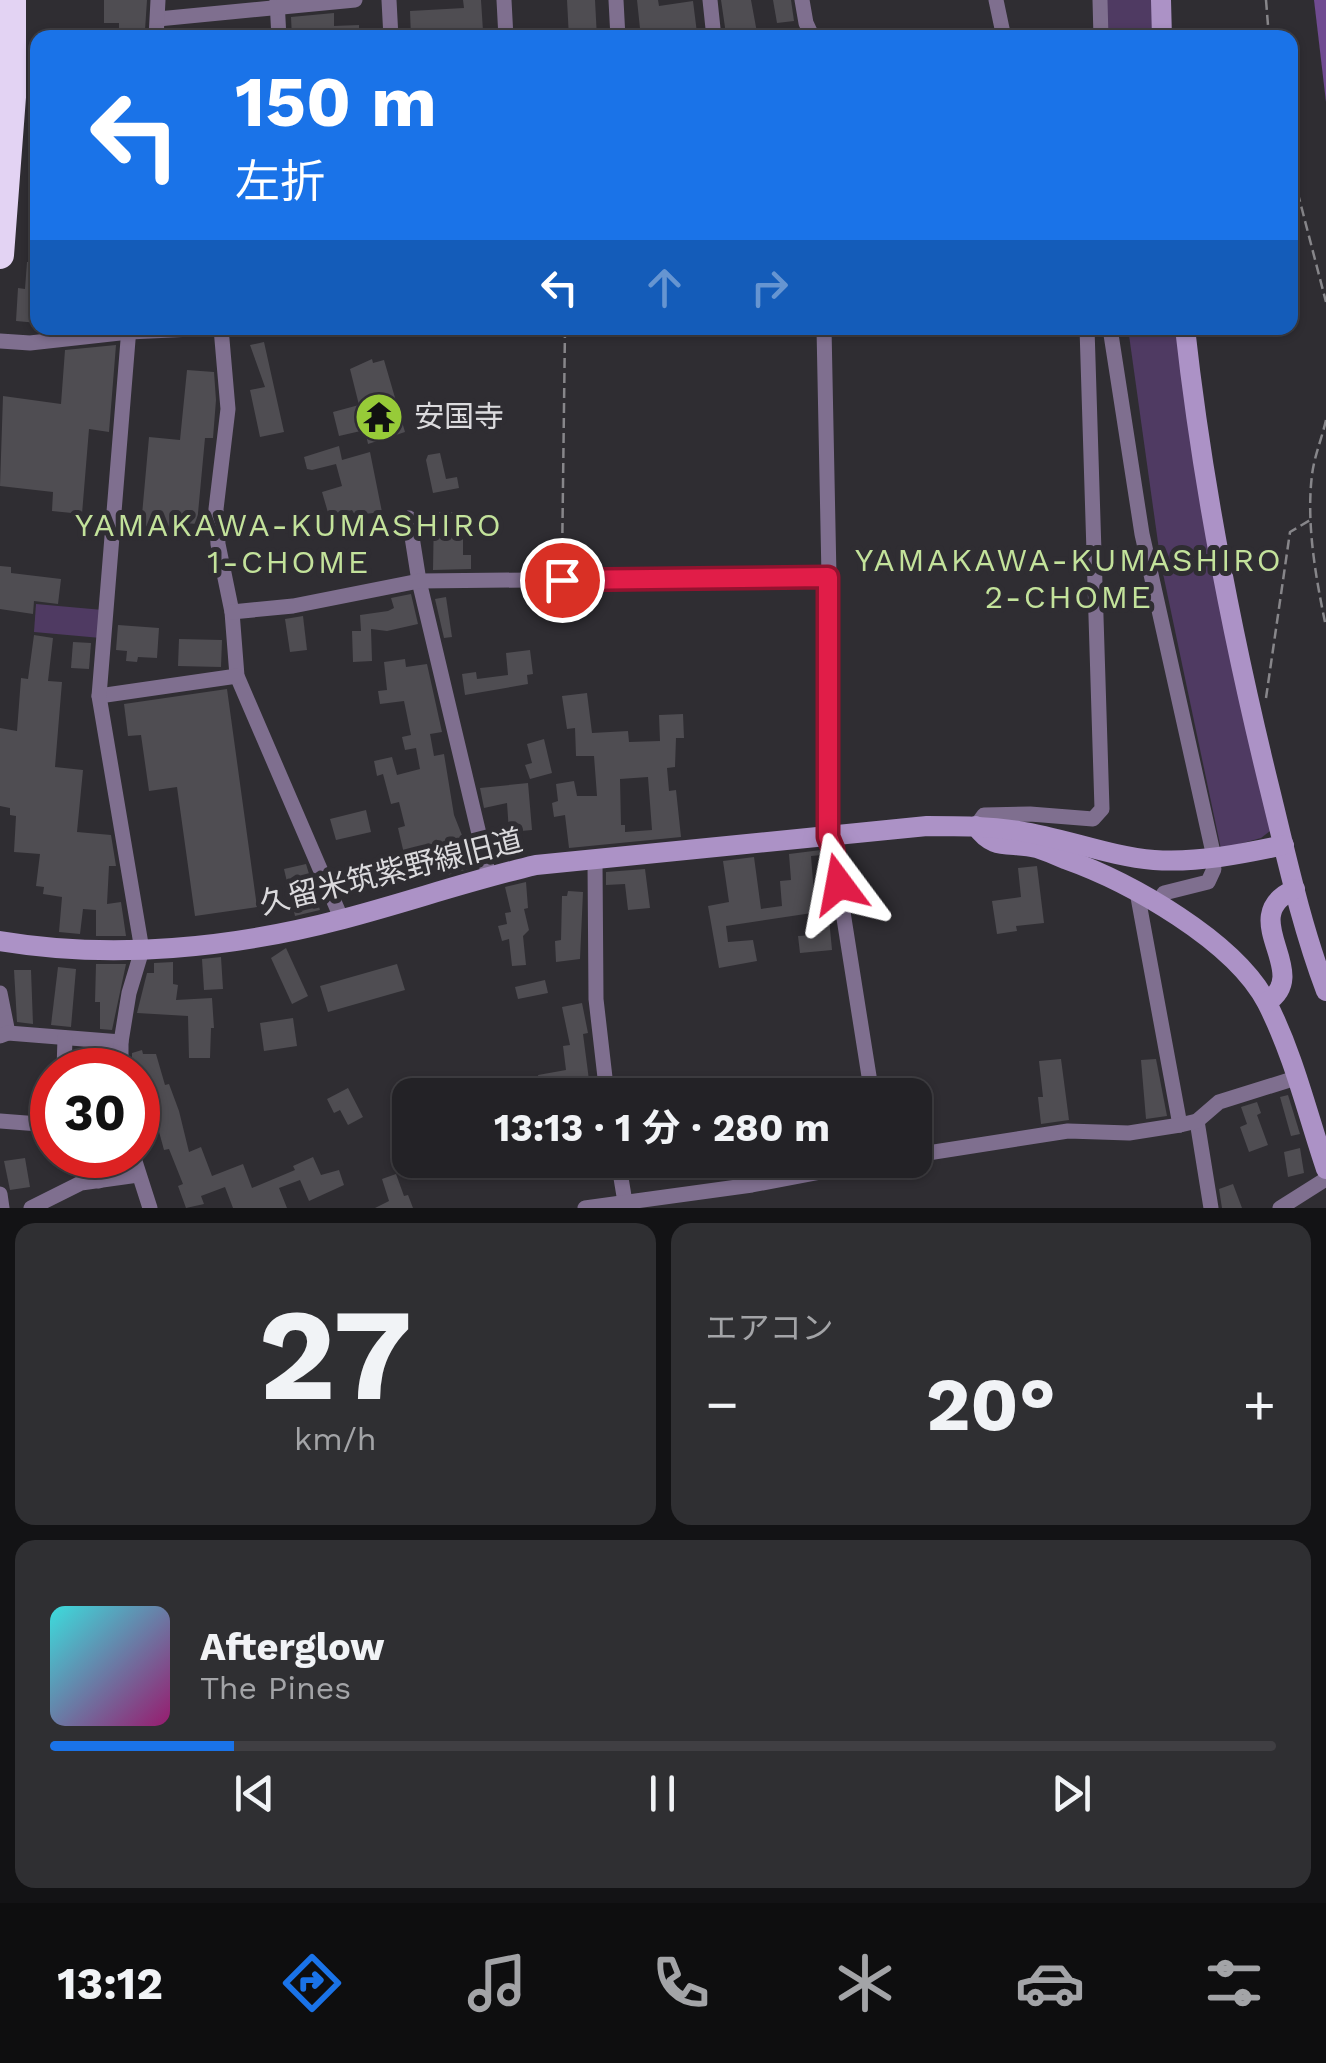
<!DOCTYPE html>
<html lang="ja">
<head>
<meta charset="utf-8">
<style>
  :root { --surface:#232226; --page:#2f2f32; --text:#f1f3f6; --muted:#a3a4a7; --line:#403f43; --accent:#1a73e8 }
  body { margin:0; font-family:"Work Sans","Noto Sans JP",sans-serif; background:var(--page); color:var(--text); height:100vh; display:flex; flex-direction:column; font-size:38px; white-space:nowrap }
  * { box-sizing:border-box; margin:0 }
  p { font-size:32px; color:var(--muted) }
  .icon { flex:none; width:55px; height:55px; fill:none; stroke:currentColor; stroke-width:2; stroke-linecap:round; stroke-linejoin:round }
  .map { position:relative; height:1208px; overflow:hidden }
  .details { display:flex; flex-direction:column; gap:15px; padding:15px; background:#131315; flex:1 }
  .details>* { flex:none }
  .hud { position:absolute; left:30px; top:30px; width:1268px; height:305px; border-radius:20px; box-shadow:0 2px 8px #0004,0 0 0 2px var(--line); background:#1a73e8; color:#fff; overflow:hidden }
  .speed { position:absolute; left:30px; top:1048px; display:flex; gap:20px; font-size:50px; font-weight:700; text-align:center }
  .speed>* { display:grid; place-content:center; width:130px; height:130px; border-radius:50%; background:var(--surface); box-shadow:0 2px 8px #0004,0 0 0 2px var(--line); line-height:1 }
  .speed .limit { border:15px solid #d22; background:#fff; color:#111 }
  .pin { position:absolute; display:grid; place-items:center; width:85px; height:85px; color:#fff; margin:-42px; border:5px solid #fff; border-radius:50%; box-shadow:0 2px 10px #0007 }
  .me { position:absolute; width:110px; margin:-55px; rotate:347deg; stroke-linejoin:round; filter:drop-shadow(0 0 8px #0008) }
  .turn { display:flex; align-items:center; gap:35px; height:210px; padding:0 40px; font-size:45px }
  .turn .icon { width:130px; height:130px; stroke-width:2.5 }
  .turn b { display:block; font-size:70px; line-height:85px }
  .lanes { display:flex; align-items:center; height:95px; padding:0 40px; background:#0003; justify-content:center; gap:50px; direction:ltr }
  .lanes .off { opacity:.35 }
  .big { font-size:75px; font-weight:700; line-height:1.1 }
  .details .widget { flex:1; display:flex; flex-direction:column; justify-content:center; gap:15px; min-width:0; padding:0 35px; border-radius:20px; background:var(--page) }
  .details .dial { align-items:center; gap:0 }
  .dial b { font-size:130px; line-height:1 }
  .song { display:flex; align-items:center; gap:30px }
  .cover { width:120px; height:120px; border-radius:15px; background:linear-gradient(135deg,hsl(180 70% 55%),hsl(320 70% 35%)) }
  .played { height:10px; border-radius:5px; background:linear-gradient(90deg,var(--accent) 15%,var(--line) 15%) }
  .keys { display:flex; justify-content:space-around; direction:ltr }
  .heat { display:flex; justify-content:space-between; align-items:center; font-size:55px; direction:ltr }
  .details .tiles { flex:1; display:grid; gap:15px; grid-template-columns:1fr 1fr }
  .widget:last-child { grid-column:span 2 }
  .trip { position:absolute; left:392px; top:1078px; width:540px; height:100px; border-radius:20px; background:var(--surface); box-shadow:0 2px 8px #0004,0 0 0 2px var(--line); font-weight:700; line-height:100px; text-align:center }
  .tab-bar { display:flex; height:160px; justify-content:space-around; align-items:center; background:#0e0e0f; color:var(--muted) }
  .tab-bar .icon { width:70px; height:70px }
  .tab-bar .active { color:var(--accent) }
  .tab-bar b { font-size:45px; color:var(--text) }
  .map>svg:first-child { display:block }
</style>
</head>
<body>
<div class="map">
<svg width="1326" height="1208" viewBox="0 0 1326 1208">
  <rect width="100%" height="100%" fill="#2f2d32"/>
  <g fill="#4f3a62">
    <polygon points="1104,0 1154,0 1155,37 1105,37"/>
    <polygon points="1128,328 1177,328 1274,828 1261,838 1221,849 1161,564"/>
    <polygon points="36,604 103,610 101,638 34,632"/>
  </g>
  <polygon fill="#704b91" points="1314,0 1326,0 1326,102"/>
  <g fill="#4f4d52" fill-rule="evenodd">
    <polygon points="104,0 147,0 145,30 119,31 119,23 104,23"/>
    <polygon points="463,0 481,0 483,31 456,33 456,38 411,38 410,11 464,8"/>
    <polygon points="567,0 595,0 597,38 569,38"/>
    <polygon points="637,0 658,0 659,6 693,1 697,33 641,38"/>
    <polygon points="721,0 751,0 758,38 742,38 741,31 726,34"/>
    <polygon points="773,0 791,0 794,21 777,23"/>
    <polygon points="334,13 334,26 359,25 359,38 292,38 291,17"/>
    <polygon points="27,262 38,262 38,323 16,321 18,288 25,289"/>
    <polygon points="264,342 284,432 260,437 250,390 265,387 250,345"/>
    <polygon points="116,345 109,432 89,429 82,514 52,511 53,492 0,486 3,396 61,404 65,350"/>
    <polygon points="372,359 373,363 384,360 405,432 368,444 365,430 339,436 333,412 359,405 350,369"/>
    <polygon points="187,370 214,372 216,400 213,438 205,438 197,524 171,522 170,528 141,526 149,437 180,440"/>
    <polygon points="339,446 342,460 370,452 382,512 355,515 352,510 329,516 322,492 342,486 336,464 312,470 307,469 304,457"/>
    <polygon points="440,453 446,479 457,477 459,488 433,493 426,460 428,455"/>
    <polygon points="434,512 453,512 453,522 463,522 463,555 471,555 471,569 433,570"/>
    <polygon points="0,566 11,567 11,573 61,579 58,604 34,601 33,614 0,609"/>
    <polygon points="411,594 418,624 387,631 371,629 372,661 353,662 352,631 361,631 360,615 388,611 394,608 391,598"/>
    <polygon points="446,597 452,637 444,638 435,599"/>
    <polygon points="303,616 307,650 290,652 285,619"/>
    <polygon points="118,625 159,628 157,658 138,657 137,662 126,661 127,651 116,650"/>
    <polygon points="34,635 53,638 48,681 62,682 55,767 83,770 77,832 111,835 116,866 109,866 107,904 121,902 126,936 96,936 96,910 83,909 80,934 59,932 62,897 43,894 44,887 36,886 40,854 14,852 16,816 10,815 10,808 0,806 0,728 17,731 21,678 28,679"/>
    <polygon points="179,639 222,640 221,667 178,666"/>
    <polygon points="73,642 91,643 89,669 71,668"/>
    <polygon points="530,650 533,674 527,675 528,684 465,695 462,674 476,672 477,679 508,675 506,653"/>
    <polygon points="405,659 406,667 427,664 442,732 430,734 434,756 444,754 454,815 467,848 471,847 475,867 444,876 438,850 405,858 398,828 405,826 399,802 391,804 383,774 377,776 374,761 392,757 397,775 420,769 416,748 405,750 402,737 411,735 404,701 380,704 378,691 387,690 384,662"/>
    <polygon points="227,689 257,907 195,916 177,787 149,791 141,735 128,736 124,704"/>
    <path d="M587,693L592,733L628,731L629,742L660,741L659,715L683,714L684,738H676L675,767L667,768L669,791L676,790L681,837L569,848L565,815L554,817L552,803L558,801L556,784L574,781L577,796H597L594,756H576L575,728L567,729L562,696ZM648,777L652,830L625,832V825H621L620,779Z"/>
    <polygon points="544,739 552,773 530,779 525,765 532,763 527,744"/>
    <polygon points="528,783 532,830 509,832 507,803 484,808 480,788"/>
    <polygon points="366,810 371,832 336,840 330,819"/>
    <polygon points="821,850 822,855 811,856 814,894 819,894 823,919 829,918 832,950 800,953 798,936 814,935 812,913 726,926 728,942 753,940 757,961 719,968 708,906 729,902 723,861 754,857 761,909 782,906 780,881 791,880 789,854"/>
    <polygon points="306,864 320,910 295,916 284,869"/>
    <polygon points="1037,866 1044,923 1016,926 1017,931 997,934 992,901 1021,897 1018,868"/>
    <polygon points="645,869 650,908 628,910 625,884 606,885 606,872"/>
    <polygon points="526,882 528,908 524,909 529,930 523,936 526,965 512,966 509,939 502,941 498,926 507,924 505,913 511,912 505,887"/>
    <polygon points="568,891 583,892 580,959 556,962 555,941 561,940 562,896 567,896"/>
    <polygon points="286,948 308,996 292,1004 271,958"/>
    <polygon points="221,957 223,989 204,990 202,959"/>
    <polygon points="173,962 173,984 178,985 176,1000 212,998 214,1028 211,1028 210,1058 189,1058 188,1016 137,1013 147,973 154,973 154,963"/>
    <polygon points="96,964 126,964 112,1030 100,1029 100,1002 95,1002"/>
    <polygon points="397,964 405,990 328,1012 320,986"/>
    <polygon points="58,967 76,969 71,1027 51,1025"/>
    <polygon points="14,970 31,970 33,1024 17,1022"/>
    <polygon points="545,980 548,993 518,999 515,987"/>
    <polygon points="582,1003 588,1033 583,1034 589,1080 541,1087 538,1075 566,1070 563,1046 570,1045 562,1007"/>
    <polygon points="293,1018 297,1046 264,1051 260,1023"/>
    <polygon points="82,1050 110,1052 110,1070 82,1068"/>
    <polygon points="142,1050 143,1054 156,1054 165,1085 169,1084 179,1111 189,1152 201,1147 212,1176 243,1164 252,1188 295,1170 293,1166 313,1157 321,1175 339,1170 344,1185 309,1201 300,1180 279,1188 287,1208 233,1208 225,1187 201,1196 204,1204 186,1208 178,1186 183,1184 169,1149 164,1150 155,1117 160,1116 151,1084 139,1087 138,1070 132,1070 132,1053"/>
    <polygon points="1061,1059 1069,1120 1041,1124 1038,1097 1043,1097 1039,1061"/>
    <polygon points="1156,1059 1167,1116 1146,1119 1141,1060"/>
    <polygon points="348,1088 363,1117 348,1125 340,1110 334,1113 327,1099"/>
    <polygon points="1288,1095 1300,1134 1291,1136 1280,1097"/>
    <polygon points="1257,1102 1261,1113 1257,1115 1268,1145 1249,1152 1240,1127 1247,1124 1241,1107"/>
    <polygon points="1300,1148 1304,1173 1288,1177 1284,1152"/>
    <polygon points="25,1158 30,1187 10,1190 4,1161"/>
    <polygon points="396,1174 404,1196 408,1195 413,1208 375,1208 389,1201 382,1179"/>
    <polygon points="1233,1184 1242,1208 1222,1208 1219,1189"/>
  </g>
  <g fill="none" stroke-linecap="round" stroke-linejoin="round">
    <g stroke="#87868a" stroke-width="2.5" stroke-dasharray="10 5" stroke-linecap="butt">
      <polyline points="1266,0 1269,38"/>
      <polyline points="1290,163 1326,302"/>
      <path d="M1326,420C1322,438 1314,457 1312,475C1306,524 1316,579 1326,627"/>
      <polyline points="562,563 565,328"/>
      <polyline points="1266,698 1290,532 1312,519"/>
    </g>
    <g stroke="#7f6f8f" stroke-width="15">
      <polyline points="277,0 279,38"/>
      <polyline points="389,0 391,38"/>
      <polyline points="504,0 506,38"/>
      <polyline points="616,0 618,38"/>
      <polyline points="710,0 714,38"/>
      <polyline points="802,0 806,23 813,38"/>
      <polyline points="996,0 1004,38"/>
      <polyline points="1100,0 1101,38"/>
      <polyline points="158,19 355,0"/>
      <polyline points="156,38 158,0"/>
      <polyline points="221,328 228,409 216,509 218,544 232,612 237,676 342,920"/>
      <polyline points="824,328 829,577 828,837 833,849 872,1095"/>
      <polyline points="1110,328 1142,534 1212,848"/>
      <polyline points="0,341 30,343 129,332 214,328"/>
      <polyline points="409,518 419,581 489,876"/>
      <polyline points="232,612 293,606 419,581 829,577"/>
      <polyline points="99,696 237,676"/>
      <polyline points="976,826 984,815 1030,814 1093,819 1102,809 1087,328"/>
      <polyline points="595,862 596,999 607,1095"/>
      <polyline points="1137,892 1180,1125"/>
      <polyline points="1157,905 1164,893 1208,882 1214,869"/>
      <polyline points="0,993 8,1033"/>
      <polyline points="0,1036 8,1033 121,1042"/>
      <polyline points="64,1070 65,1038"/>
      <polyline points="121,1070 121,1042 129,993 142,950 99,696 129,328"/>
      <polyline points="0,1121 52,1125"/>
      <polyline points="1197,1121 1211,1208"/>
      <polyline points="94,1155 99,1181"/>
      <polyline points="133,1155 150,1208"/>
      <polyline points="915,1155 1068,1131 1129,1133 1180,1125 1197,1121 1219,1102 1299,1077"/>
      <polyline points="618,1160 626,1208"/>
      <polyline points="0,1194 2,1208"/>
      <polyline points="31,1208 81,1183 138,1175"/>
      <polyline points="585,1208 752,1185 884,1160"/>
      <polyline points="1280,1208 1326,1179"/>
    </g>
    <g stroke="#ac92c6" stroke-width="20">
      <polyline points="1161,0 1162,38"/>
      <path d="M1185,328C1202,482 1232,635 1269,786C1286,855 1301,925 1326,991"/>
      <path d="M976,826C994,852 1010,841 1037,848C1046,851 1056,855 1065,859C1130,882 1235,941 1267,1003C1294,1056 1307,1113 1326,1169"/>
      <path d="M0,941C113,960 233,948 343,919C408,902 471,880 536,865L927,826C958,826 989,826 1019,831C1065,838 1108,856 1154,860C1197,863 1242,854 1284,845"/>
      <path d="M1267,1002C1314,972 1233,917 1295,889"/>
    </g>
    <polyline stroke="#e3d3f3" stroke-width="28" points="0,255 12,97 12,0"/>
  </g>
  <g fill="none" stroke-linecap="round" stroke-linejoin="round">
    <g stroke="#92132f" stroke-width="25">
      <polyline id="route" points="562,580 828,577 828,837 833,849 839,884"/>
    </g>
    <use href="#route" stroke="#e11d48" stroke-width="18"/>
  </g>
  <defs>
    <g id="temple-disc" transform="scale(2.5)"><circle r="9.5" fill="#97cb38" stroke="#2f2d32"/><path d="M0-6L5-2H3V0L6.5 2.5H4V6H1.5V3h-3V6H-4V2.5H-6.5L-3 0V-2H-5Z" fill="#111"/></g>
  </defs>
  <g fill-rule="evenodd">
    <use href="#temple-disc" x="379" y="417"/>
  </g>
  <g text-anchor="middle" stroke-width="10" stroke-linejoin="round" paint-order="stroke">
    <g font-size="30" fill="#dbdadd" stroke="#2f2d32" text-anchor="start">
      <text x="414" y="427">安国寺</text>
    </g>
    <g font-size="30" fill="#dbdadd" stroke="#2f2d32">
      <text transform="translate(391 872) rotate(-14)" y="10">久留米筑紫野線旧道</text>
    </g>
    <g font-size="32" letter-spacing="2.5" fill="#c3e29b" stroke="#2f2d32">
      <text x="289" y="536">YAMAKAWA-KUMASHIRO<tspan x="289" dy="37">1-CHOME</tspan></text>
      <text x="1069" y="571">YAMAKAWA-KUMASHIRO<tspan x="1069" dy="37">2-CHOME</tspan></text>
    </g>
  </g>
</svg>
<div class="speed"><div class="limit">30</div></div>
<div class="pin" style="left:562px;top:580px;background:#d93025"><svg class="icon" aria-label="arrive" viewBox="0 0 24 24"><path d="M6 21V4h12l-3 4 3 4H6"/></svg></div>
<svg class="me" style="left:839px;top:884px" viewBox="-20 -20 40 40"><path d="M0-17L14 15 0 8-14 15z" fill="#e11d48" stroke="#fff" stroke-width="4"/></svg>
<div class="trip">13:13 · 1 分 · 280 m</div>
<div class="hud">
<div class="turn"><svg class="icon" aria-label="left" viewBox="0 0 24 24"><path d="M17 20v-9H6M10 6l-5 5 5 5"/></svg><div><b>150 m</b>左折</div></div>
<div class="lanes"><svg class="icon" aria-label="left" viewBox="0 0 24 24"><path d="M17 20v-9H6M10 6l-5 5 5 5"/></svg><svg class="icon off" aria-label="ahead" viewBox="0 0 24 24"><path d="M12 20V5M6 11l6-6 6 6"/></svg><svg class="icon off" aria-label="right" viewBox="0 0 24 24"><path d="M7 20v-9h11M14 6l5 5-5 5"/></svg></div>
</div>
</div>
<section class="details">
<div class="tiles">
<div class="widget dial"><b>27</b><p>km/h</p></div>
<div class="widget"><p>エアコン</p>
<div class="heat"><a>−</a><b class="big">20°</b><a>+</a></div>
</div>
<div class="widget">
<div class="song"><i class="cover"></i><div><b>Afterglow</b><p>The Pines</p></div></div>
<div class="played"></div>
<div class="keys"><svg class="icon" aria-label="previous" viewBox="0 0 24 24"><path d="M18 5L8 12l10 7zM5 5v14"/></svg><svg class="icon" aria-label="pause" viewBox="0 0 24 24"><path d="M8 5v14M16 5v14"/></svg><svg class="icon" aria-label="next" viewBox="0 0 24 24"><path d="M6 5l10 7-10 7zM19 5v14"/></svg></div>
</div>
</div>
</section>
<nav class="tab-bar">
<b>13:12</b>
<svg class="icon active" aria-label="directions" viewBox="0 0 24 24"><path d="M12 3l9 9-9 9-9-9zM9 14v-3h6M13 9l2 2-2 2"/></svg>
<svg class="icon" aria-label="music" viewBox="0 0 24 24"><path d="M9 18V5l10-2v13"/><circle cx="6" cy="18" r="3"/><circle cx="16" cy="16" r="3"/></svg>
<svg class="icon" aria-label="phone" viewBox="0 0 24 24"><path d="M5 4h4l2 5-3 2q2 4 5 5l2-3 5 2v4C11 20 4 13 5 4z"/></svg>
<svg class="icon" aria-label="climate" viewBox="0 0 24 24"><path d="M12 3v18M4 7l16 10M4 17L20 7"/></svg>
<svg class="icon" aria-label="car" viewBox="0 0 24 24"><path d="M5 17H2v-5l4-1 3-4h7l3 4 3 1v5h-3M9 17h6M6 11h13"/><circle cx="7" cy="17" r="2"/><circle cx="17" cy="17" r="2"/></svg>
<svg class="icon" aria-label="filters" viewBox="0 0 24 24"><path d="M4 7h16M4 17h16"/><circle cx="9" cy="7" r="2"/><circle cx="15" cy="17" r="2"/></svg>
</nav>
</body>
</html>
